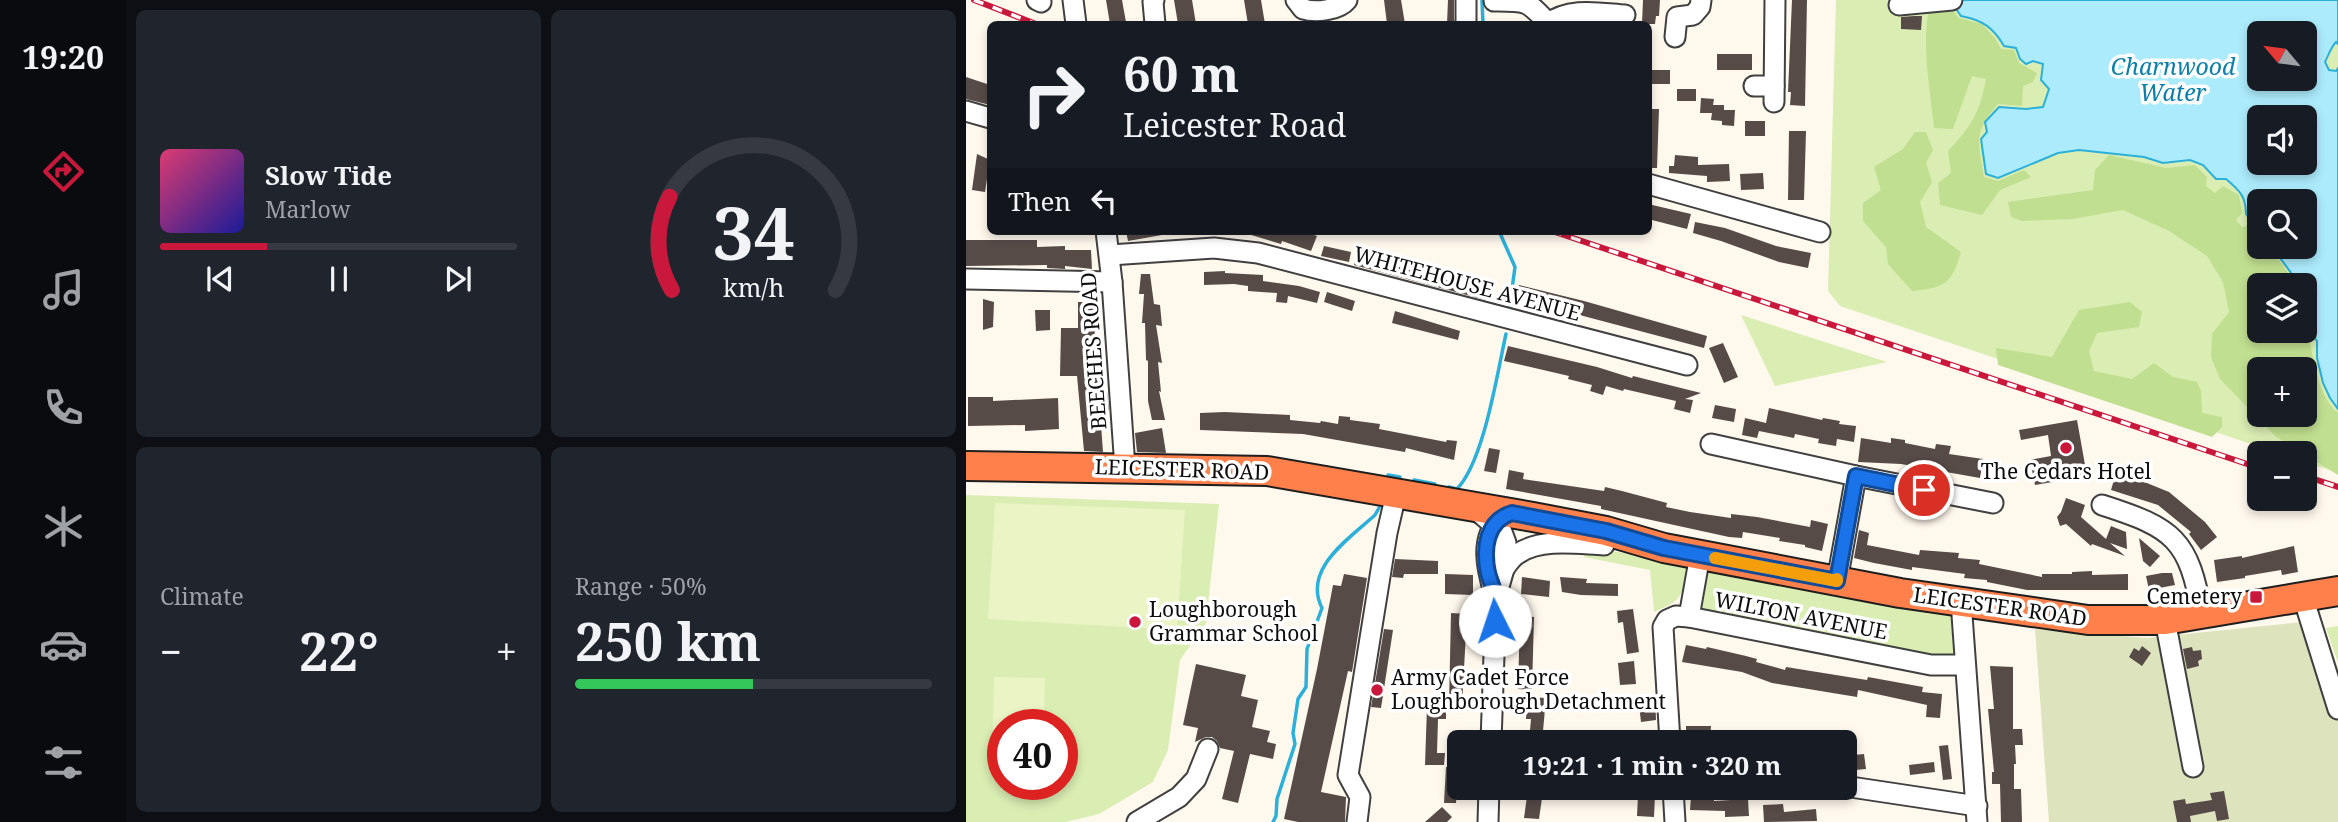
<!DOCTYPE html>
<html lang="en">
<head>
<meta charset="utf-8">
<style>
  :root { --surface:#171b24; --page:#20242c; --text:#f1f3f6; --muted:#9ea1a6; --line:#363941; --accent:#ca183d }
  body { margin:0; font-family:"Noto Serif",serif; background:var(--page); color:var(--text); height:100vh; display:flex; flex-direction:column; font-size:26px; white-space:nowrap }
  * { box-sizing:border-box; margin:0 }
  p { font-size:23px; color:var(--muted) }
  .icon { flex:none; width:38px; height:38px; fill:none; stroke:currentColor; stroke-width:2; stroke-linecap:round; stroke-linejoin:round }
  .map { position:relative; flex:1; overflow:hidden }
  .side { display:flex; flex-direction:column; gap:10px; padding:10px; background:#0d0f14; width:840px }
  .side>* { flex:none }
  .hud { position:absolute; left:21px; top:21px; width:665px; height:214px; border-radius:10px; box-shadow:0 4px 10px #0003; background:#171b24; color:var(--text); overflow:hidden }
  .needle { width:46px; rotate:299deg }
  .fabs { position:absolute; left:1281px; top:21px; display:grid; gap:14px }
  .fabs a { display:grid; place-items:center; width:70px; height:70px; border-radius:10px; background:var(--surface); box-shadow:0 4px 10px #0003; font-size:35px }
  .speed { position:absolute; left:21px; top:709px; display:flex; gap:14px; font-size:35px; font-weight:700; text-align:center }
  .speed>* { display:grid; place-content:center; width:91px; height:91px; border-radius:50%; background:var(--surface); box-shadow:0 4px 10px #0003; line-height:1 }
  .speed .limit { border:10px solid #d22; background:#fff; color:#111 }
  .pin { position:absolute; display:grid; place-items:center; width:60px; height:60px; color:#fff; margin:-30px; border:4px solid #fff; border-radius:50%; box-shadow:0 2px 7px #0007 }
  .me { position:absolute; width:77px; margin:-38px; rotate:356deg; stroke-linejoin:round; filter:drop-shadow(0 0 5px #0008) }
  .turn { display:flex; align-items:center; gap:24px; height:147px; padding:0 21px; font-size:32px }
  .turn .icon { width:91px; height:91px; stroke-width:2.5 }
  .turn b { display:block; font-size:49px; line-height:60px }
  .then { display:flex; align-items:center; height:66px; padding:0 21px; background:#0003; gap:14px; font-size:26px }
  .big { font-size:52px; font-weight:700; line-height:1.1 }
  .side .widget { flex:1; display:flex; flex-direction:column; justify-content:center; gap:10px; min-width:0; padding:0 24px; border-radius:10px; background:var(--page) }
  .side .dial { align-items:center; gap:0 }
  .dial svg { height:182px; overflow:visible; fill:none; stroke:var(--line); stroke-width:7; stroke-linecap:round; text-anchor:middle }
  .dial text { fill:var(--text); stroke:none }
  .song { display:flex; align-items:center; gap:21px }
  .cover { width:84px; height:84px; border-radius:10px; background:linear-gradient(135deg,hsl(340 70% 55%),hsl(240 70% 35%)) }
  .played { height:7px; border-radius:4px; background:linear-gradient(90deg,var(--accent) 30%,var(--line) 30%) }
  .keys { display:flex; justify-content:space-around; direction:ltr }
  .heat { display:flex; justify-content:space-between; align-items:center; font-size:38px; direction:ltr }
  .charge { height:10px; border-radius:5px; background:linear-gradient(90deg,#34c759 50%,var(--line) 0) }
  .side .tiles { flex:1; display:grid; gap:10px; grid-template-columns:repeat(2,1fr) }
  .trip { position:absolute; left:481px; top:730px; width:410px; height:70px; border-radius:10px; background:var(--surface); box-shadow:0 4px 10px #0003; font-weight:700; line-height:70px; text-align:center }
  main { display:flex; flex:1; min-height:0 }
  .dock { display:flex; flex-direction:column; width:126px; justify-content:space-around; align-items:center; background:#090b0e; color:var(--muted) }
  .dock .icon { width:49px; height:49px }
  .dock .selected { color:var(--accent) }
  .dock b { font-size:32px; color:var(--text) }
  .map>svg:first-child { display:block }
</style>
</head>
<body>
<main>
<nav class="dock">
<b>19:20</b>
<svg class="icon selected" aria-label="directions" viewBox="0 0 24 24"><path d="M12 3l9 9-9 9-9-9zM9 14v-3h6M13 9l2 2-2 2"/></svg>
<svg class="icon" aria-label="music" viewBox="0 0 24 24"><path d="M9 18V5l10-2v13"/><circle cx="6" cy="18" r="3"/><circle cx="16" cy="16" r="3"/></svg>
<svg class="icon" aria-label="phone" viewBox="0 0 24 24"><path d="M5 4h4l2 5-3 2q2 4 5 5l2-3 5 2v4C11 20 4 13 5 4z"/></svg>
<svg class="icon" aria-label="climate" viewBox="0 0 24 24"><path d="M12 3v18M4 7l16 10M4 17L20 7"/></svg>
<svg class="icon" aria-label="car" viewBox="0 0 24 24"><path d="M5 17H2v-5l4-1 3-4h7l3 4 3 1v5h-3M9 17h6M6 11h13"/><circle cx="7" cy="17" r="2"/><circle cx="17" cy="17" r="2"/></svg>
<svg class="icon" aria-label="filters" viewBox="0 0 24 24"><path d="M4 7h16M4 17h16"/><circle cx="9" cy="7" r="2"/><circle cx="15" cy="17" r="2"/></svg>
</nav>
<section class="side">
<div class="tiles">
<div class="widget">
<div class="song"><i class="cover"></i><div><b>Slow Tide</b><p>Marlow</p></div></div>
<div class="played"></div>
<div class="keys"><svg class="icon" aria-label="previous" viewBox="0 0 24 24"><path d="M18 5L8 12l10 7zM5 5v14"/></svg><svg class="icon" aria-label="pause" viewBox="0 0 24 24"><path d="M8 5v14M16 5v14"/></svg><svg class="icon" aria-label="next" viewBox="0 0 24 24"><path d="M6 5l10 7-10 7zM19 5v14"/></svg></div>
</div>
<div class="widget dial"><svg viewBox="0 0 100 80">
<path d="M14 69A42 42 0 1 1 86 69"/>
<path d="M14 69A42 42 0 0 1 13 28" stroke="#ca183d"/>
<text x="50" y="56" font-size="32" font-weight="700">34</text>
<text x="50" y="72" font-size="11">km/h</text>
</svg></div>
<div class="widget"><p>Climate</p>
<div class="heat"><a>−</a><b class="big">22°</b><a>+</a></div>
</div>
<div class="widget"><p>Range · 50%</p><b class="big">250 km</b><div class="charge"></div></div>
</div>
</section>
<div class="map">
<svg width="1372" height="822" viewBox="0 0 1372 822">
  <rect width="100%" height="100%" fill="#fff8ed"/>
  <g fill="#daedb3" fill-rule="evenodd">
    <path d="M870,0H1372V473L1339,462V453H1312L874,306L862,291ZM1293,33H1339V79H1293ZM1293,117H1339V163H1293ZM1293,201H1339V247H1293ZM1293,285H1339V331H1293ZM1293,369H1339V415H1293Z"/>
    <polygon points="775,315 921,362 809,386"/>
    <path d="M0,495L253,504L240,623L214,660L202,750L187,782L133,814L100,822H0ZM37,724H96V784H37Z"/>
    <path d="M620,547L715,562L720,567C718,596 715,601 688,612L684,570L618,557Z"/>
    <path d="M763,569L914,604L975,611C978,612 984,614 986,617C993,624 992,645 988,653L974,659L739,611L734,605L736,582L745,570Z"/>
    <polygon points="1372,626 1372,663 1360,628"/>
  </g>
  <g fill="#c1df90" fill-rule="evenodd">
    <path d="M965,0L983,6L993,18L1016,24L1029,38L1035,49L1048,50L1053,63L1071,73L1067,82L1057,86L1056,106L1032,104C1007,134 1012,140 1018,177L1032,181L1058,170L1065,177L1034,190L1016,215L974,205L972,183L985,173L982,151C1005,127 1014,112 1020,79L1006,76L987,129L968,128C964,87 954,40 965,0Z"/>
    <path d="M949,132H960L967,150L960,163L966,182L954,202L960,227L995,252C986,284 978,288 946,291L922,264L920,247L897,221V203L915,190L908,167L937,149Z"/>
    <path d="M1143,155L1200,168L1229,165L1241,177L1240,186L1249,193L1257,186L1273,195L1276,213L1270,220L1276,227L1288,224L1293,231V247H1304L1330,285H1293V331H1339V314C1345,342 1349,395 1372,413V475L1309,436L1254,379L1245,357L1246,334L1263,312L1257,282L1241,256L1203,231L1157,210L1106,219L1056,221L1045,217L1042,202L1127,190L1129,170ZM1293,369H1339V415H1293Z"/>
    <polygon points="1164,302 1176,312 1173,327 1131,333 1123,351 1128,371 1166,379 1188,363 1207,377 1231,382 1235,391 1236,413 1256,417 1256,427 1246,437 1032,365 1030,348 1086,357 1113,310"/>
  </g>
  <polygon fill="#dde3bc" points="1356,620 1372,669 1372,822 1083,822 1069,629 1181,638"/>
  <g fill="#ebf4c5">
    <polygon points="29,503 219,510 211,630 22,619"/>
    <polygon points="28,677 79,678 78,724 37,724 37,766 26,766"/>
  </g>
  <path fill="#acebfc" stroke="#2cb0da" stroke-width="2" fill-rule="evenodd" d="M984,0H1372V44L1370,42C1365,47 1362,56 1359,62L1363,70L1370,71L1372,68V409L1364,398L1357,383L1351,358V341L1346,334L1347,314L1339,301V285H1334L1306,247H1339V201H1293V228L1280,214C1280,196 1273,190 1260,179H1250L1237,165L1224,160L1197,163L1178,157L1113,150L1092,153L1032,178L1020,174L1015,139L1021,132L1019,122L1033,107L1060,109L1077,107L1083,89L1075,80L1077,64L1067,61L1060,64L1054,59L1050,48L1038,46C1027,27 1016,20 995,16ZM1293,33H1339V79H1293ZM1293,117H1339V163H1293Z"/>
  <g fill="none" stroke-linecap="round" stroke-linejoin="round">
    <g stroke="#2cb0da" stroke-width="3.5">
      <polyline points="516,0 517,24"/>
      <polyline points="533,231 549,267 543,311"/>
      <polyline points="422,475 434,477"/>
      <polyline points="448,480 469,484"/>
      <path d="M483,487L491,489C518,461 531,374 540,334"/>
      <path d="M307,822L310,816L311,799L329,744L327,733L332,699L340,687L341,649L356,608C336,569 384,538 409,515L413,508"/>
    </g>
  </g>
  <g fill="#574b48">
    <polygon points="140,0 156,0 160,22 144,24"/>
    <polygon points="208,0 226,0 230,24 212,24"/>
    <polygon points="278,0 295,0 299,24 282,24"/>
    <polygon points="418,0 435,0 439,24 421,24"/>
    <polygon points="482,0 488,0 488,24 481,24"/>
    <polygon points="677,0 694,0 693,16 690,16 689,24 676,24"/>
    <polygon points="826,0 841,0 839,106 824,105 825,92 822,92"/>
    <polygon points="948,16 956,16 955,30 935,29 935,17"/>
    <rect x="751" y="54" width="35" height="16"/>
    <rect x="682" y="70" width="22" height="14"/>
    <polygon points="0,77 24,85 24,105 0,99"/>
    <rect x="711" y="89" width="19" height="12"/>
    <polygon points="735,98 748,99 747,105 758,105 758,110 769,110 768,126 756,125 756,121 745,120 746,113 734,113"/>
    <polygon points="682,109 693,109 691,168 682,168"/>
    <rect x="779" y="121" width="20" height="15"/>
    <polygon points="823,131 840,131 838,200 822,200"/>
    <polygon points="11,154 24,160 19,192 6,190"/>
    <polygon points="709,155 732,157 732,165 763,164 764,181 741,182 741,176 703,173 703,166 708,166"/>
    <polygon points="797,173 798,189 775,190 774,174"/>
    <polygon points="682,204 725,214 721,229 682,219"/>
    <polygon points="729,222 759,228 810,246 845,253 842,268 813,262 755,241 727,233"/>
    <polygon points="160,231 196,231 196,235 162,241"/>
    <polygon points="282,231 336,231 351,236 345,251 316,241 315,244 282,234"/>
    <polygon points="0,240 71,240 71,247 99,246 99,250 125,250 126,269 99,266 99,269 81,268 81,265 0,266"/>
    <polygon points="358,246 385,252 383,262 355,256"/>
    <polygon points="391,255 522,292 520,300 388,265"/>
    <polygon points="259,271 259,273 297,275 297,281 333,286 354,292 351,303 322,296 321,303 310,302 311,293 282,291 282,286 268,284 238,285 238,272"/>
    <polygon points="175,274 184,274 188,304 194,305 196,326 190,325 196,363 192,362 195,392 193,391 199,420 186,420 182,401 182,361 180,360 179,323 176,323 178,294 173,294"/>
    <polygon points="553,285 618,301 741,336 738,348 550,298"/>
    <polygon points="361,292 389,301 386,311 358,302"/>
    <polygon points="17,299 28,302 27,327 17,330"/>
    <polygon points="112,302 127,302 132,391 141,391 143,410 134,411 137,452 118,451 111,376 94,376 95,328 112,328"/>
    <polygon points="69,310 84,310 84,330 70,331"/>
    <polygon points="429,311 494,331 492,340 426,323"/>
    <polygon points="757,343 772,377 758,383 743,348"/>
    <polygon points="542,346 631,367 666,378 667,376 735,393 719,399 727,400 724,413 708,409 710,401 658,389 657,391 640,386 637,395 624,391 626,385 602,379 603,376 538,361"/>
    <polygon points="2,397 27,397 27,401 92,398 93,429 59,431 59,425 2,426"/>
    <polygon points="749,405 770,409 768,422 746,418"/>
    <polygon points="803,408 856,420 857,418 874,421 873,424 890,426 888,442 871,439 870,446 852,443 853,439 829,434 828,438 793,431 791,438 776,435 779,418 800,423"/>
    <polygon points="259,412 324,415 324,420 354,423 355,421 372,424 373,416 384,417 384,420 414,424 413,429 480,442 481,440 491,441 488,460 440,448 439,452 337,434 234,430 234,413"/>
    <polygon points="1111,420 1121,476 1069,485 1064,460 1085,456 1082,435 1055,440 1053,430"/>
    <polygon points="196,428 200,453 171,452 169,433"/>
    <polygon points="895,438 925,443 925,438 939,440 939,443 969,449 970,444 985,446 983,454 1017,459 1014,478 935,464 892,462"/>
    <polygon points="523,448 534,450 530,473 518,471"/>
    <polygon points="543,470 558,473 557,479 638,491 639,487 656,491 701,503 700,507 724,512 765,518 765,514 791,517 844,527 845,520 862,524 856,551 839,547 839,545 813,541 814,538 777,532 776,538 763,537 635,509 635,506 540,489"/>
    <polygon points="1150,473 1171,479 1203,492 1239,522 1251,537 1235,550 1223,534 1225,532 1192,505 1145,490"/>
    <polygon points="1100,498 1119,505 1115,517 1140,539 1145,526 1160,532 1161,549 1144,543 1159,556 1126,544 1125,546 1100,524 1094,526 1091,517 1095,512"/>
    <polygon points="893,530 903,533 901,545 953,555 954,550 993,553 992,558 1014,560 1013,564 1076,577 1076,574 1106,574 1106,572 1126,571 1126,575 1162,574 1162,590 1061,590 1021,582 1021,580 998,578 999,574 946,567 946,570 908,563 888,558"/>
    <polygon points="1173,538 1194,556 1184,567 1177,561"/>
    <polygon points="1328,546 1332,572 1316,575 1315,570 1279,576 1279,578 1251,582 1248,560 1276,556 1276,558"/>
    <polygon points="429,559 472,561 472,574 438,574 437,578 426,577"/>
    <polygon points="1196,573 1206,573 1209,585 1183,590 1180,576"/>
    <polygon points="378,574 401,578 386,672 382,671 355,792 380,797 379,822 332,822 318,819 351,669 367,585 375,586"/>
    <polygon points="479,574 507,575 507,595 479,594"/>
    <polygon points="556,577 584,581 583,597 555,594"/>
    <polygon points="594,577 621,579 620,583 652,584 652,596 615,595 596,592"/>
    <polygon points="667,609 673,652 661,654 657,622 652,623 651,611"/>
    <polygon points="485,613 501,614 496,705 483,704"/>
    <polygon points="554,616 568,617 566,690 552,689"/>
    <polygon points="418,629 427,630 415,708 405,707"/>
    <polygon points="720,645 740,649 741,647 780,656 791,659 790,662 819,670 820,667 901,680 902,677 957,687 956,692 976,694 974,718 960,717 961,705 892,690 891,697 806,683 776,672 716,662"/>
    <polygon points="1176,646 1185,653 1176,666 1163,657 1168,648 1173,651"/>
    <polygon points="1226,647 1227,651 1235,650 1236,659 1232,661 1233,666 1221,669 1217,649"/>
    <polygon points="668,661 670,684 654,685 652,663"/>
    <polygon points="230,664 280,675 275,696 292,700 286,727 304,731 301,742 310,744 307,759 284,754 272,803 256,799 268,751 254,748 251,741 246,737 240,737 229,742 232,728 217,725"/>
    <polygon points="1024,666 1047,667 1047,729 1056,729 1057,745 1049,745 1050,764 1048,764 1048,789 1055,789 1056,822 1035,822 1034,784 1026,784 1026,772 1028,772 1022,709 1028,709"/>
    <polygon points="689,694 690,720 675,722 672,696"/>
    <polygon points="561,697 580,698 576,742 563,742 565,719 560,719"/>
    <polygon points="461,707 480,708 480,719 472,719 471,753 479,753 478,765 459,765"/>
    <polygon points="720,726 745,726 744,742 720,742"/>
    <polygon points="682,730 683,742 666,742 666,731"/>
    <polygon points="790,731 804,733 803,742 788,742"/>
    <polygon points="982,745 986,779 977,780 973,746"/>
    <polygon points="898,754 900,769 878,771 878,756"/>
    <polygon points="968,762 969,772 944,775 943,765"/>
    <polygon points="480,767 492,767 490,803 478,803"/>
    <polygon points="1258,791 1263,819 1251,821 1249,811 1224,816 1225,822 1211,822 1207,801 1219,799 1220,804 1246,800 1244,793"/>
    <polygon points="672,795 689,795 688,817 671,816"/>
    <polygon points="561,796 576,798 573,819 558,818"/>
    <polygon points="725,796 748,797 748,801 782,799 783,816 759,817 759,811 724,810"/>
    <polygon points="817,804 818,812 850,809 851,821 798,822 797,805"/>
    <polygon points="476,807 486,817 481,822 459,822"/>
  </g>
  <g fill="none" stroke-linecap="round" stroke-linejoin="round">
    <g stroke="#404040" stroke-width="23">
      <g id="minor">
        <polyline points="71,0 75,2"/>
        <polyline points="107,0 110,24"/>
        <polyline points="188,0 187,2 189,24"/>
        <path d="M330,0L337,9C350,13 373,10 381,0"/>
        <path d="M528,1C560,1 561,0 582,23"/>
        <polyline points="933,5 986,0"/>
        <polyline points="500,24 500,0"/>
        <path d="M581,24C604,7 632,13 659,15"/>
        <polyline points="709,37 711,17 727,15 734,7 735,0"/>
        <polyline points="788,86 808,86"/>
        <polyline points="808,102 809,0"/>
        <polyline points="0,111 24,118"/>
        <polyline points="682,184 854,232"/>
        <polyline points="140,231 146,282 159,468"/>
        <polyline points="144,255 248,248 292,253 721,365"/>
        <polyline points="0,279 146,282"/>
        <polyline points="745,444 890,476 1027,503"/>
        <path d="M1136,505C1208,528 1223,539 1236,615"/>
        <polyline points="508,508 536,532 540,543 538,569 530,597 525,742"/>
        <path d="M538,569C542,563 547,556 553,553C576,538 612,544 638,545"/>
        <polyline points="871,581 890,476"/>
        <path d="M529,596C521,570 513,538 535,517"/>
        <polyline points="1337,597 1372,709"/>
        <polyline points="998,604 996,615 1011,822"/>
        <polyline points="723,617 734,555"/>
        <polyline points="1199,620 1227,767"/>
        <polyline points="704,742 697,627 701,620 710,616 723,617 965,665 999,665"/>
        <polyline points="878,786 1011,806"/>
        <polyline points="707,788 709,822"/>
        <polyline points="171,822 213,797 230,779 242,749"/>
        <polyline points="391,822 394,797 382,775 421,533 430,494"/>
        <polyline points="522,822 523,788"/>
      </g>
    </g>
    <g stroke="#1e1e1e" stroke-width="32">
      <polyline id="highway" points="0,466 301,471 567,517 640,531 698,548 934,593 1122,620 1199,620 1372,591"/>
    </g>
    <use href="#minor" stroke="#fff" stroke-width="19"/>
    <use href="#highway" stroke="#ff804b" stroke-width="28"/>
    <g stroke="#ca183d" stroke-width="6">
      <g id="rail">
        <polyline points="8,0 70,24"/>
        <polyline points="586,231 1293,468"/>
        <polyline points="1339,476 1372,487"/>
      </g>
    </g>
    <use href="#rail" stroke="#fff" stroke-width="3.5" stroke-dasharray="10" stroke-linecap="butt"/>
  </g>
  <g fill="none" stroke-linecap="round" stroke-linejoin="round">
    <g stroke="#114b97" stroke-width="18">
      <path id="route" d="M529,621C529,614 530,606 529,599C529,590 524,581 522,573C517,549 520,521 546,513L640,531L698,548L871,581L890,476L958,490"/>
    </g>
    <use href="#route" stroke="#1a73e8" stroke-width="12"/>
    <polyline stroke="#f59e0b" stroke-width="12" points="749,558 871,581 871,579"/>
  </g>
  <g fill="#ca183d" stroke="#fff" stroke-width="2.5">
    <circle cx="1100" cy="448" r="7"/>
    <rect x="1283" y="590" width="14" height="14" rx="3.5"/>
    <circle cx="169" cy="622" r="7"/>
    <circle cx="411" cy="690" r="7"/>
  </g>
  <g text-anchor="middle" stroke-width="7" stroke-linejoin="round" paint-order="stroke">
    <g font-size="21" fill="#0d0d0d" stroke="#fff">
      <text transform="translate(501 284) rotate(15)" y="7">WHITEHOUSE AVENUE</text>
      <text transform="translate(128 351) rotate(-94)" y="7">BEECHES ROAD</text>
      <text transform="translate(216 470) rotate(2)" y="7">LEICESTER ROAD</text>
      <text transform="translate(1034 607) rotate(8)" y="7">LEICESTER ROAD</text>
      <text transform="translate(835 616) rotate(11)" y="7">WILTON AVENUE</text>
    </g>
    <g font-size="21" fill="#0d0d0d" stroke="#fff" text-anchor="start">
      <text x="1100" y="479" text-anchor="middle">The Cedars Hotel</text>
      <text x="1276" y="604" text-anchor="end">Cemetery</text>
      <text x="183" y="617">Loughborough<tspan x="183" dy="24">Grammar School</tspan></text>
      <text x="425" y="685">Army Cadet Force<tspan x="425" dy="24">Loughborough Detachment</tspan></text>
    </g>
    <g font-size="23" font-style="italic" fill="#0b7eaa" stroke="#fff">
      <text x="1207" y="75">Charnwood<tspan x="1207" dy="26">Water</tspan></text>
    </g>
  </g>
</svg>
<div class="fabs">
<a><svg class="needle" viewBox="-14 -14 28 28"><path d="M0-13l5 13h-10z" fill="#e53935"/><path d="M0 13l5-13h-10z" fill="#9ea1a6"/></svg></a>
<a><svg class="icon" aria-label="sound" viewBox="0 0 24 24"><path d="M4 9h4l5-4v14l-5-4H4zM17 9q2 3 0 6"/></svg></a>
<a><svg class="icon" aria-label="search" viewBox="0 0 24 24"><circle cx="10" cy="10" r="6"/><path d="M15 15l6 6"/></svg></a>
<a><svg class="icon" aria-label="layers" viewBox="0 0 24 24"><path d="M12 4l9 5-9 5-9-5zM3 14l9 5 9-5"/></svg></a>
<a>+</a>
<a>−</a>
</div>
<div class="speed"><div class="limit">40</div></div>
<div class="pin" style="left:958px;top:490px;background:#d93025"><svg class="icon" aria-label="arrive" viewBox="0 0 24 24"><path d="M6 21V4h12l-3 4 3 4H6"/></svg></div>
<svg class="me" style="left:529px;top:621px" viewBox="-20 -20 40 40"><circle r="19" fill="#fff"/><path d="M0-13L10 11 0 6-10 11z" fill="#1a73e8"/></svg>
<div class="trip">19:21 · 1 min · 320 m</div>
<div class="hud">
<div class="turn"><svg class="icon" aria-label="right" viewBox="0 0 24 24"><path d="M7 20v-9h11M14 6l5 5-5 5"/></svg><div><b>60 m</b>Leicester Road</div></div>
<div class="then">Then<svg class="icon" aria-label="left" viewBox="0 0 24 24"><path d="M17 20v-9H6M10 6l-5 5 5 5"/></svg></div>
</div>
</div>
</main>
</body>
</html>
